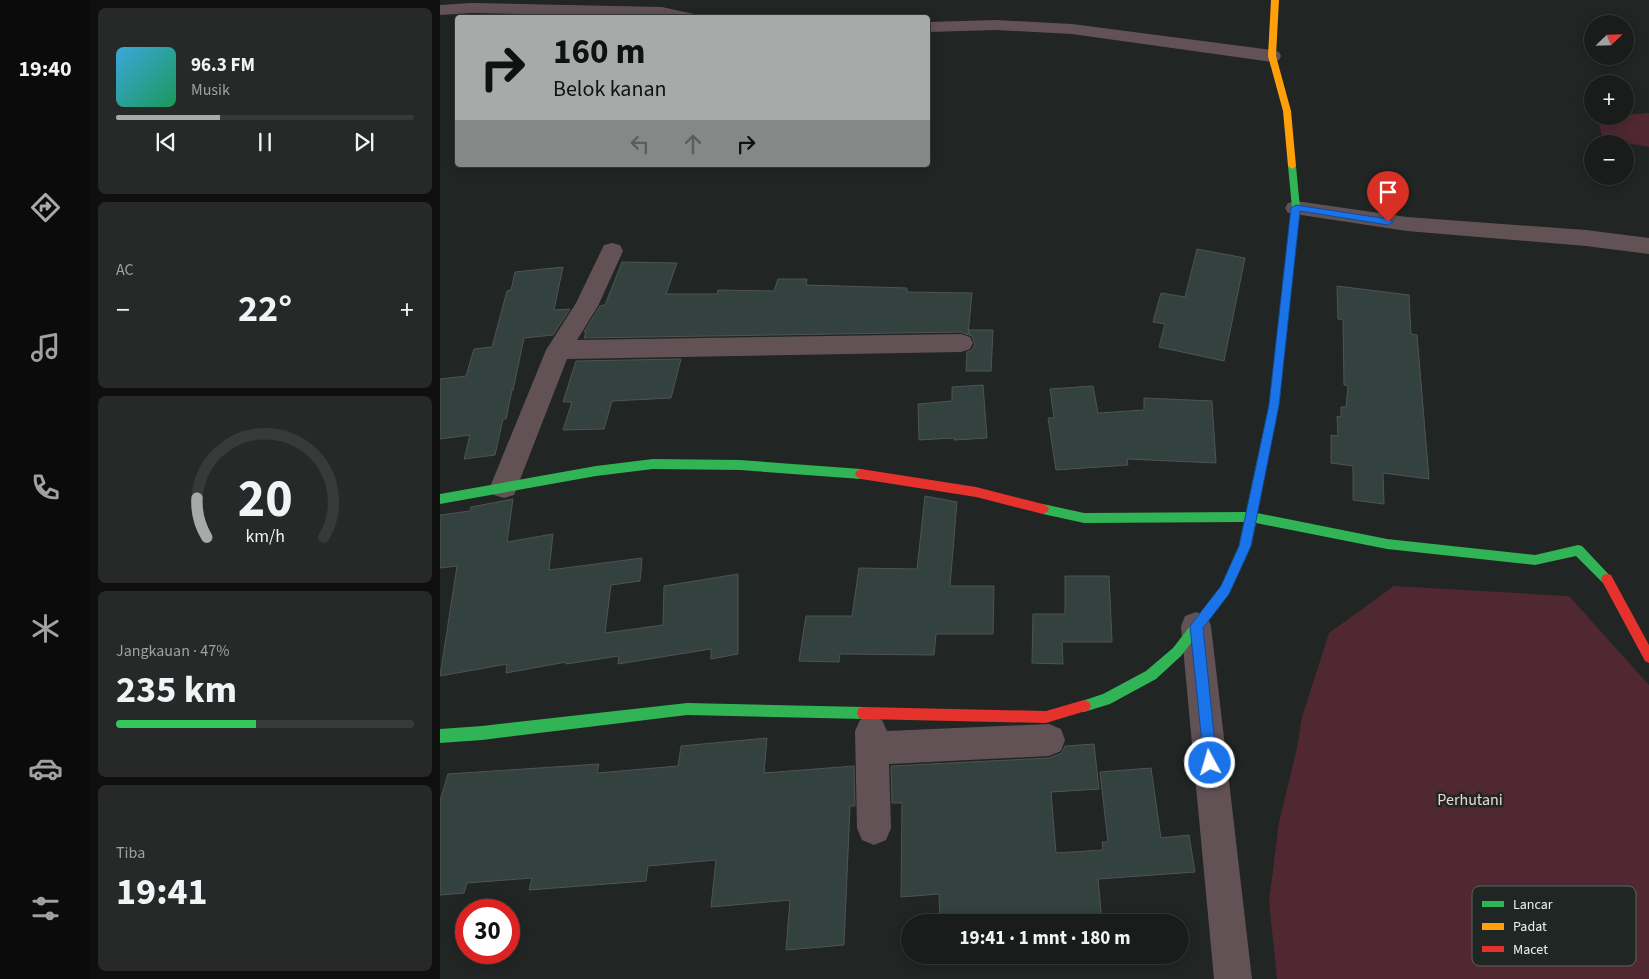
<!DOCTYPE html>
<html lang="id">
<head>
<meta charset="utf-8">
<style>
  :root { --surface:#191c1a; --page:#262927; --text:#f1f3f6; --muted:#9fa1a2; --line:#373a39; --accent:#a6aaa8 }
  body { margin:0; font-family:"Source Sans 3",sans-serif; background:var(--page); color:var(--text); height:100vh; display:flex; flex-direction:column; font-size:19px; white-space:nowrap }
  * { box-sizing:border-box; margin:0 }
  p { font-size:16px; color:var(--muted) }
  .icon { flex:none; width:28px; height:28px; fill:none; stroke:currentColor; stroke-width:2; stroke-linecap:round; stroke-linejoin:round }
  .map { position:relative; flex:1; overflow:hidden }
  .sheet { display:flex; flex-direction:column; gap:8px; padding:8px; background:#0e0f0e; width:350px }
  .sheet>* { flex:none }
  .hud { position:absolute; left:15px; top:15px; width:475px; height:152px; border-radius:5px; box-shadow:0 2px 12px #0003,0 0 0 1px var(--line); background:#a6aaa8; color:#111; overflow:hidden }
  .needle { width:32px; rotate:67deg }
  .controls { position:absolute; left:1144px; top:15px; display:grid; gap:10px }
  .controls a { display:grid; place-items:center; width:50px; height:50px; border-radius:50%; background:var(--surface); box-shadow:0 2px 12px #0003,0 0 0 1px var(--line); font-size:25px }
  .speed { position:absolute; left:15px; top:899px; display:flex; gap:10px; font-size:25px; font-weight:700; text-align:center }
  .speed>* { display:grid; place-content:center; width:65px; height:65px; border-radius:50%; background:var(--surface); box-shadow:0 2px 12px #0003,0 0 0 1px var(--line); line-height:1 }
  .speed .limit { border:8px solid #d22; background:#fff; color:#111 }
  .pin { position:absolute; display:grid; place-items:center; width:42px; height:42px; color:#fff; margin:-51px -21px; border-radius:50% 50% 50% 0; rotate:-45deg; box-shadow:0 0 5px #0007 }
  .pin .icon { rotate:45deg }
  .me { position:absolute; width:55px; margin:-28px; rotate:354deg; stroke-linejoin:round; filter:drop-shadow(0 0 4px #0008) }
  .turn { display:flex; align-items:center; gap:18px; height:105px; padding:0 15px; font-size:22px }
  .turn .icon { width:65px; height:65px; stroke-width:2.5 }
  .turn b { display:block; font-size:35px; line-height:42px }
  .lanes { display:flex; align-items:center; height:48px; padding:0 15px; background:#0003; justify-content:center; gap:25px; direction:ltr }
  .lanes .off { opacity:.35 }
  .big { font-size:38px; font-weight:700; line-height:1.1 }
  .sheet .widget { flex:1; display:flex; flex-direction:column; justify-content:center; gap:8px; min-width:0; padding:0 18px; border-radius:8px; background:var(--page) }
  .sheet .dial { align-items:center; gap:0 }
  .dial svg { height:130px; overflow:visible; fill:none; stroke:var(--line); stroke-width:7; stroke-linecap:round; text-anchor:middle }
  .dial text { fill:var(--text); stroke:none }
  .song { display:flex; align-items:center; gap:15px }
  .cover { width:60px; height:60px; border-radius:8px; background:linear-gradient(135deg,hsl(200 70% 55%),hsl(150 70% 35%)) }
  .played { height:5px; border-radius:2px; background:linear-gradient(90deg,var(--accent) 35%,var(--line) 35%) }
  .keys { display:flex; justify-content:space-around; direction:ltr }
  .heat { display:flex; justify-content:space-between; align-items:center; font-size:28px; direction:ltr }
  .charge { height:8px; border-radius:4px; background:linear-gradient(90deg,#34c759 47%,var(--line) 0) }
  .trip { position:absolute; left:461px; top:914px; width:288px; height:50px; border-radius:25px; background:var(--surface); box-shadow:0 2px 12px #0003,0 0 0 1px var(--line); font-weight:700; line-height:50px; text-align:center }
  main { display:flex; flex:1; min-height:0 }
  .tab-bar { display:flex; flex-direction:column; width:90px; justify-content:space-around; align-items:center; background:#0a0b0a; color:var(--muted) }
  .tab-bar .icon { width:35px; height:35px }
  .tab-bar .selected { color:var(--accent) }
  .tab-bar b { font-size:22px; color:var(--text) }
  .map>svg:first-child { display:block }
</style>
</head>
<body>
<main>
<nav class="tab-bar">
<b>19:40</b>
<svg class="icon selected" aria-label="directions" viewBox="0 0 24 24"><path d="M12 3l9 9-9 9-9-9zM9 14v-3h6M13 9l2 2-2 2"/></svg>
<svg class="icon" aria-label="music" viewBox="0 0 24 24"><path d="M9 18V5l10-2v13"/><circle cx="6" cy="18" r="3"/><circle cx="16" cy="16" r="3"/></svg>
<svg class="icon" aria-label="phone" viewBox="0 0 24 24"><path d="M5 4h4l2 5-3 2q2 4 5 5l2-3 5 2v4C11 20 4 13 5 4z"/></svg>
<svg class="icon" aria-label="climate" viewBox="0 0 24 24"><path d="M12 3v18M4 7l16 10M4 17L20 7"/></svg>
<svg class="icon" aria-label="car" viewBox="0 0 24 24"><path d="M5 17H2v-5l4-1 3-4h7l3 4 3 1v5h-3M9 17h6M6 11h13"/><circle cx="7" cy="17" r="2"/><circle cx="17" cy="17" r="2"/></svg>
<svg class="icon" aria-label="filters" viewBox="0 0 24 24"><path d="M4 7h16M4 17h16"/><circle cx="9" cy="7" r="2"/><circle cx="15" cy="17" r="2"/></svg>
</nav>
<section class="sheet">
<div class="widget">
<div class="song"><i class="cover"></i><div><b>96.3 FM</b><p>Musik</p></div></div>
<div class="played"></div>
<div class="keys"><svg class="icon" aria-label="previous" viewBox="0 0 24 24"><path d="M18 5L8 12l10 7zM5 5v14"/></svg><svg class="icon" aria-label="pause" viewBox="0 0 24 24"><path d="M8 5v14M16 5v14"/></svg><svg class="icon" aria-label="next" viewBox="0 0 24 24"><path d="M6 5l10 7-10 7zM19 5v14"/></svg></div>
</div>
<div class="widget"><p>AC</p>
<div class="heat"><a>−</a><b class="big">22°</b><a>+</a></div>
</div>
<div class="widget dial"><svg viewBox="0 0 100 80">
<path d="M14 69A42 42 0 1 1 86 69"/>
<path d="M14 69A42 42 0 0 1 8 45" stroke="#a6aaa8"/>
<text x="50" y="56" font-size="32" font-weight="700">20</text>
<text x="50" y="72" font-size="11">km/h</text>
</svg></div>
<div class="widget"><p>Jangkauan · 47%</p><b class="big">235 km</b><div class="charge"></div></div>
<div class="widget"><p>Tiba</p><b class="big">19:41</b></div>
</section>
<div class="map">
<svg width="1209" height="979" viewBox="0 0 1209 979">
  <rect width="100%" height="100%" fill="#212523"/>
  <g fill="#4f2831">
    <polygon points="1209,113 1209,147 1163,139 1157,116 1185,116 1185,115"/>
    <polygon points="954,586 1129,596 1209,685 1209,979 837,979 829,902 839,822 857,748 862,717 889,633"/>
  </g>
  <g fill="#33423f" stroke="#505352">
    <polygon points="757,249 805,258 784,361 719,347 725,324 713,322 721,293 745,297"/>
    <polygon points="182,262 237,263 226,294 277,294 278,290 334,291 338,279 367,279 366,285 467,288 467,292 532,293 528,335 521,332 144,338 146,332 144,332 160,306 165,305"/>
    <polygon points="123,267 114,310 130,309 113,335 84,338 73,390 72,390 66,419 63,419 55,455 24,459 30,435 0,439 0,379 26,376 34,349 52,347 67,291 71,290 75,272"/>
    <polygon points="897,286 969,295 971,334 977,335 989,479 943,473 944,504 913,500 913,466 891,463 891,435 898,436 897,416 901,417 901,407 906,407 908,386 904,385 903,320 898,319"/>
    <polygon points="529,330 553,330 551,371 526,371 527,352 532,350 535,344 532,336 529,335"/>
    <polygon points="241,359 231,398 172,401 164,429 123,430 132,402 123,402 136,361"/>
    <polygon points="543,385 547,438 514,440 514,438 479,440 478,404 512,401 512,387"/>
    <polygon points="653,386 658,413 704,410 704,398 772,401 776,463 687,459 688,465 616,470 608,418 614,418 610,389"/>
    <polygon points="485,496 517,502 510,586 554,586 553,634 496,634 494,655 400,654 399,662 359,661 366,616 412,616 419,568 477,569"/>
    <polygon points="73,499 67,542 113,534 109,570 202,558 200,581 171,585 165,633 223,625 224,586 298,574 298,654 271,659 271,649 178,664 179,656 126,664 126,662 66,673 67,664 0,676 17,566 0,568 0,515 30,511 31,507"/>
    <polygon points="625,576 669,576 672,642 622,642 623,664 592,663 593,614 625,614"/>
    <polygon points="327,738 324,773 414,766 415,806 410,806 404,945 346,950 350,900 271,907 276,860 208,866 206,881 89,890 92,878 27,883 24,893 0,895 0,801 8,774 159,764 157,773 238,766 241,746"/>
    <polygon points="654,744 659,789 611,792 616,853 663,850 662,842 668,842 660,772 711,768 721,838 749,835 755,872 658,879 662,922 500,922 499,894 461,897 462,803 452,803 451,766 609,758 622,753 625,746"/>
  </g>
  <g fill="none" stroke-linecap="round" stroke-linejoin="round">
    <g fill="#625255" fill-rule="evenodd">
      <polygon points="32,3 222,7 254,14 257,18 32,13 0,15 0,5"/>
      <polygon points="556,20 632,24 832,50 839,52 841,56 839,60 832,62 632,34 556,30 488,32 488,22"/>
      <polygon points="856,201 967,217 1146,230 1209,238 1209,254 1146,246 967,231 848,213 845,208 848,203"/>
      <polygon points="172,243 180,245 183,251 158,306 137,340 521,334 530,337 533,343 530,349 521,352 127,359 74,495 64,498 54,495 50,487 106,350 136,303 164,245"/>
      <polygon points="756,612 767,616 771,626 812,979 774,979 741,626 745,616"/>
      <polygon points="431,715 442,720 447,731 609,724 621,729 625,740 621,751 609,756 449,764 451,828 446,840 434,845 422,840 417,828 415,731 420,720"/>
    </g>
    <g fill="#30b455" fill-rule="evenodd">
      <polygon points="852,163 856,166 860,208 839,405 817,513 947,539 1095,555 1138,545 1142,546 1173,579 1171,583 1167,584 1163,583 1136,556 1095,565 947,549 816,523 811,546 789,594 741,656 716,679 670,704 644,712 639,710 637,706 639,702 663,694 706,671 733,648 781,586 799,546 804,522 644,523 603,514 599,512 597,509 599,506 603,504 644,513 806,512 829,405 852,208 848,166"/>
      <polygon points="213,459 300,460 421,469 425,471 427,474 425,477 421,479 300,470 213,469 156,476 0,504 0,494 156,466"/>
      <polygon points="247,703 424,707 429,708 431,713 429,718 424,719 247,715 42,740 0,743 0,729 42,726"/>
    </g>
    <polygon fill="#ff9f0a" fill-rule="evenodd" points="831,0 839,0 836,56 851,111 856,166 852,169 848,166 843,111 828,56"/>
    <g fill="#e5322d" fill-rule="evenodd">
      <polygon points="421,469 536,487 603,504 607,506 609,509 607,512 603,514 536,497 421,479 417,477 415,474 417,471"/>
      <polygon points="1167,574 1171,575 1209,645 1209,663 1205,661 1163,583 1161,579 1163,575"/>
      <polygon points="644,700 649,702 651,706 649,710 606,723 424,719 419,718 417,713 419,708 424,707 606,711"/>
    </g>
  </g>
  <polygon fill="#1a73e8" stroke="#114b97" points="856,205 948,219 953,222 948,225 860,211 839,405 811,546 789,594 763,628 777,763 775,768 770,770 766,768 764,763 750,626 781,586 799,546 829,405 851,208"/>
  <g text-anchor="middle" stroke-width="5" stroke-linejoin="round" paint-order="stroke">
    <g font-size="16" fill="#efd6da" stroke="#202624">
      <text x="1030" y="805">Perhutani</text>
    </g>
  </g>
  <rect x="1032" y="886" width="164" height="80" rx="8" fill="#202624" stroke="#5e6361" stroke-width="1"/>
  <rect x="1042" y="901" width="22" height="6" fill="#30b455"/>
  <rect x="1042" y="923" width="22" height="7" fill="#ff9f0a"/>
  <rect x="1042" y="946" width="22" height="6" fill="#e5322d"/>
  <g font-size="14" fill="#edf2f0">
    <text x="1073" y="909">Lancar</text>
    <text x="1073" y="931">Padat</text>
    <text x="1073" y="954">Macet</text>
  </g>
</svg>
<div class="controls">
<a><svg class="needle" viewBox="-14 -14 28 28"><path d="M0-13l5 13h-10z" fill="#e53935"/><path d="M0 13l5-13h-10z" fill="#9fa1a2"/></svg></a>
<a>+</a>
<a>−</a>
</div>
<div class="speed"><div class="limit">30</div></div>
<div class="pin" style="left:948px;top:222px;background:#d93025"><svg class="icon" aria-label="arrive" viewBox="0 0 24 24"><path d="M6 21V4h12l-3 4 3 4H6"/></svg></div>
<svg class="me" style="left:770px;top:763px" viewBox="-20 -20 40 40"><circle r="17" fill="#1a73e8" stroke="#fff" stroke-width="3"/><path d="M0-11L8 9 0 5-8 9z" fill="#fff"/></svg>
<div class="trip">19:41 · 1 mnt · 180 m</div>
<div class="hud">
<div class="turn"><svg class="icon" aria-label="right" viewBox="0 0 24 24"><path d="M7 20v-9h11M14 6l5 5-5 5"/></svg><div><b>160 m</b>Belok kanan</div></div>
<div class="lanes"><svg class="icon off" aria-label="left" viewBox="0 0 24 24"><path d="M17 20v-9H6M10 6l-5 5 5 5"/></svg><svg class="icon off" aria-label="ahead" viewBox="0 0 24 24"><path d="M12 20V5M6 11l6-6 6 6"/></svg><svg class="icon" aria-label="right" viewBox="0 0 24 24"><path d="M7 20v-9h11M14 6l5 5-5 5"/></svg></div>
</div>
</div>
</main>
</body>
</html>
